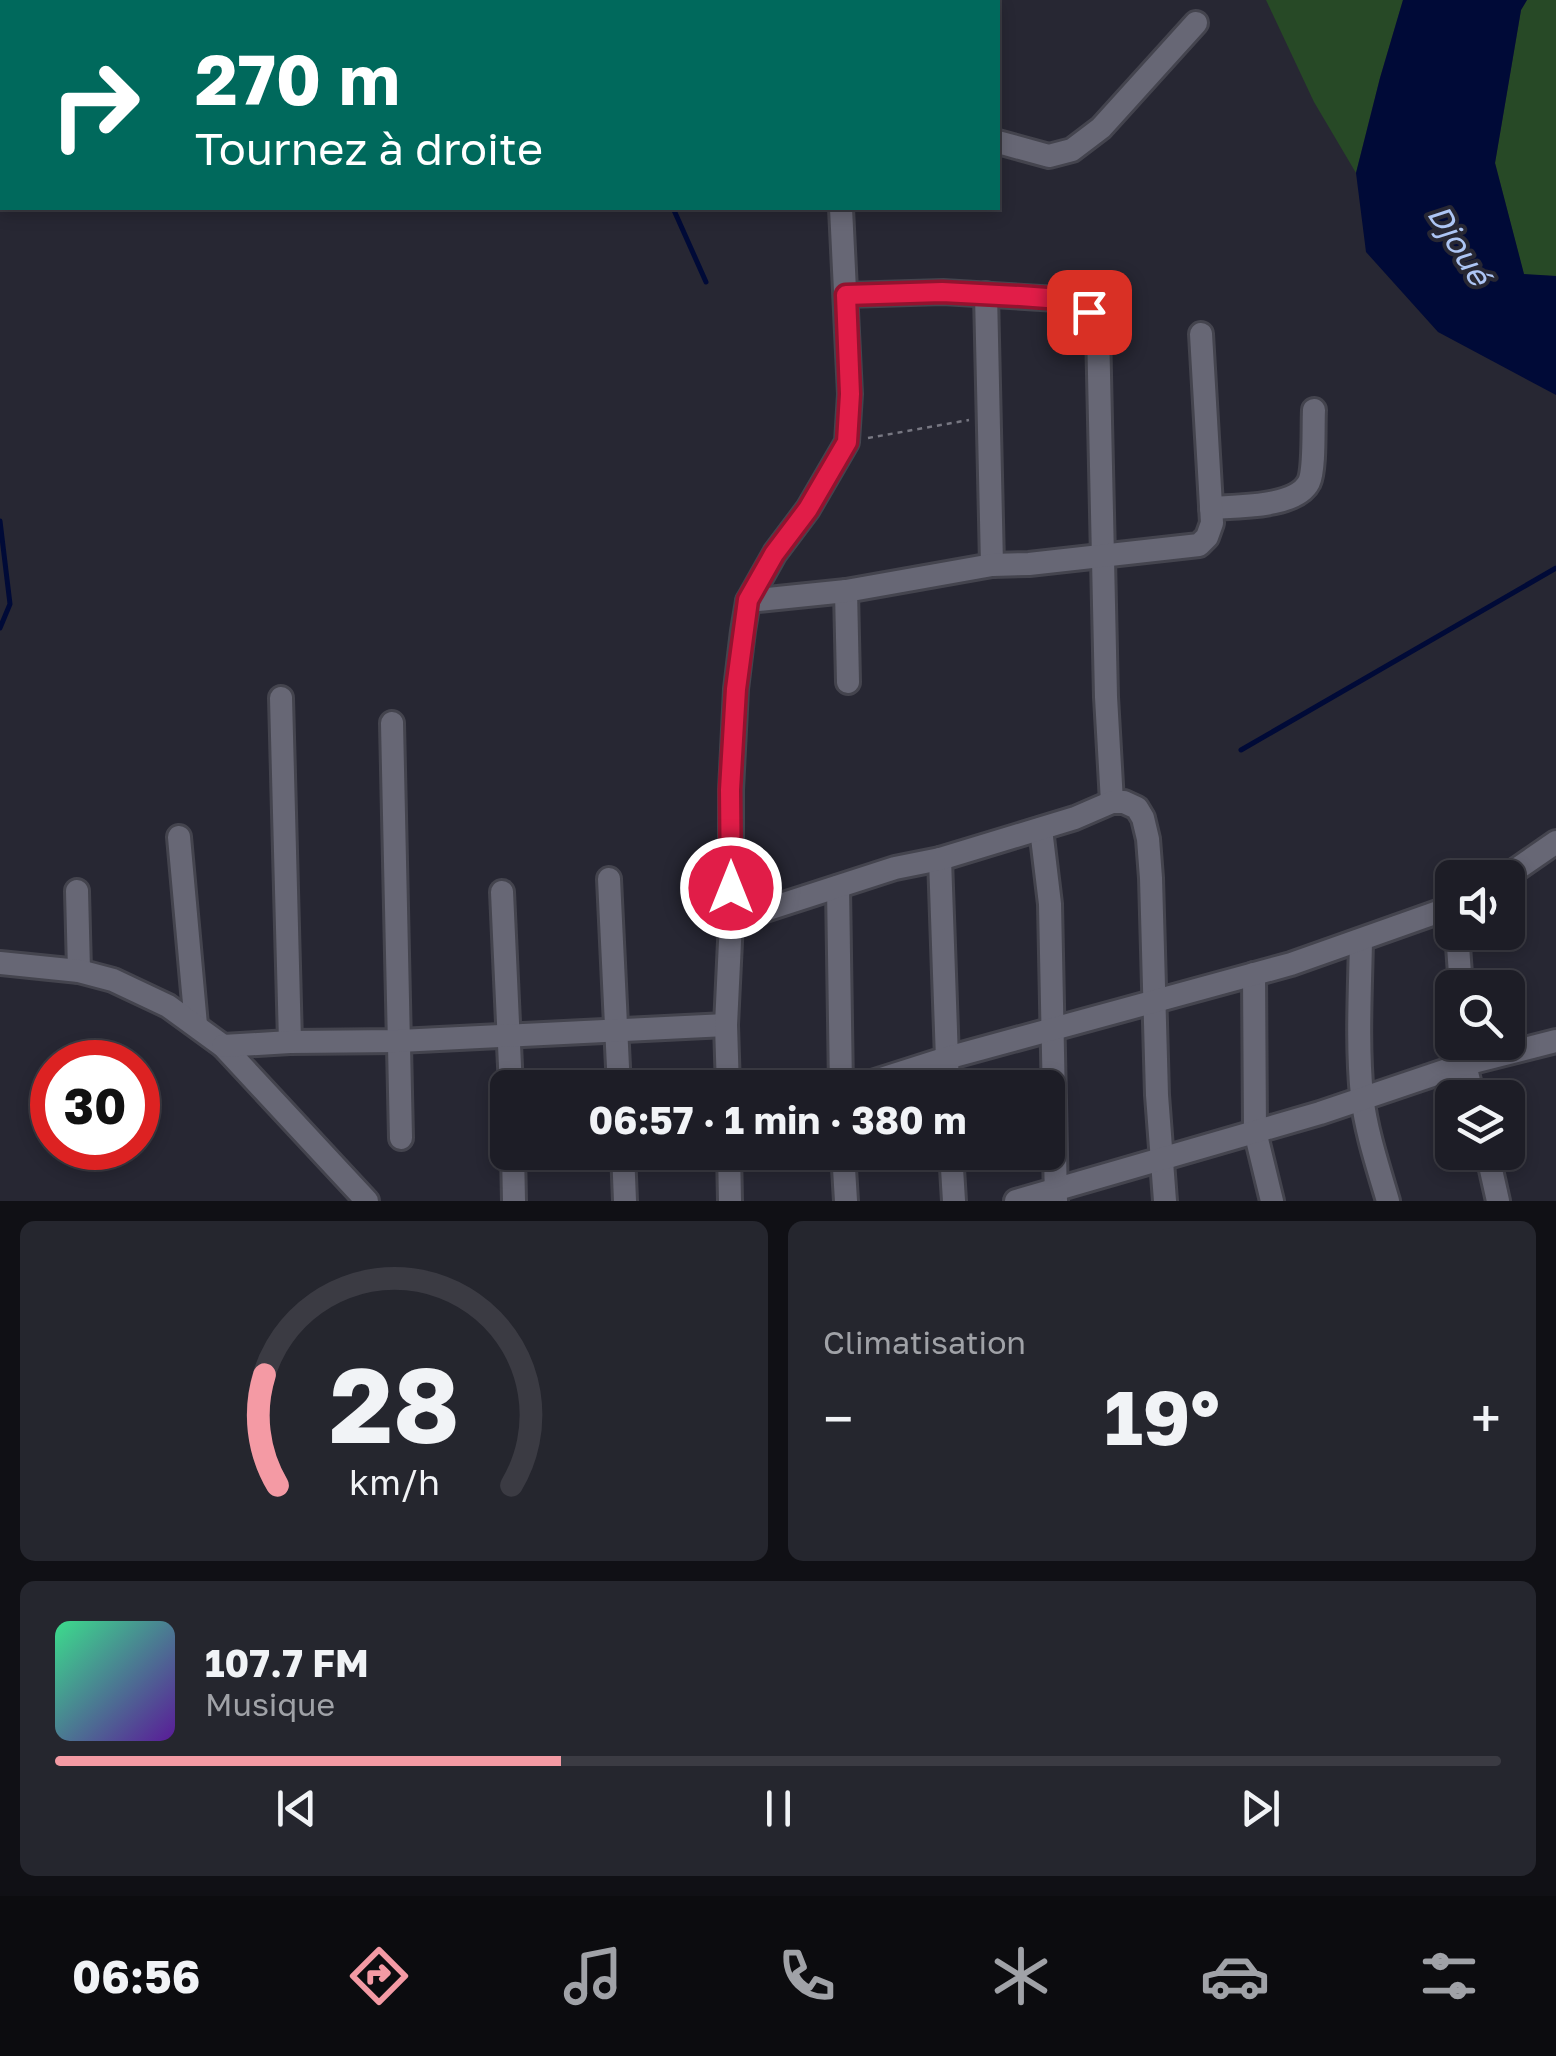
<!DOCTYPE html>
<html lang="fr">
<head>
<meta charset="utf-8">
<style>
  :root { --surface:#1d1d26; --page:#25262e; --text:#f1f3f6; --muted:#a0a2a7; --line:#3b3b43; --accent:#f49aa4 }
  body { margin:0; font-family:"Golos Text",sans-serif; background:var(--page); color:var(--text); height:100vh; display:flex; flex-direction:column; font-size:38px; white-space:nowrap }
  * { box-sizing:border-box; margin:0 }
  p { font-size:32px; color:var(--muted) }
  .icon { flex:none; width:55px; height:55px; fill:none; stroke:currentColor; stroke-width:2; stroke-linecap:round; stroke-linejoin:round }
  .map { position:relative; height:1201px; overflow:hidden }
  .side { display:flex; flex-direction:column; gap:20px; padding:20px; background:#101015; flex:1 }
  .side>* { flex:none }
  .banner { position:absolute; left:0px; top:0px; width:1000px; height:210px; box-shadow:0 5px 15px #0003,0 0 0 2px var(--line); background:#00695c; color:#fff; overflow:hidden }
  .buttons { position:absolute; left:1435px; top:860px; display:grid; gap:20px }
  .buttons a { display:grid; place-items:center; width:90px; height:90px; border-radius:15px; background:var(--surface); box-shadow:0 5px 15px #0003,0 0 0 2px var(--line); font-size:50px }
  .speed { position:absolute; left:30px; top:1040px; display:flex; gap:20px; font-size:50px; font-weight:700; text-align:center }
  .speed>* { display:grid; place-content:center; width:130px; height:130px; border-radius:50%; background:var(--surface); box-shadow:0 5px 15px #0003,0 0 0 2px var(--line); line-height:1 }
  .speed .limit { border:15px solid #d22; background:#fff; color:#111 }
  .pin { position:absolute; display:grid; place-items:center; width:85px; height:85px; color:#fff; margin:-42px; border-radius:20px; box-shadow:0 5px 15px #0006 }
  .me { position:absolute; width:110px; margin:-55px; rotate:0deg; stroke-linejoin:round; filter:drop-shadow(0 0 8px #0008) }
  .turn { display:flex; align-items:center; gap:35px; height:210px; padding:0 30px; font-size:45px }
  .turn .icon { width:130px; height:130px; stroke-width:2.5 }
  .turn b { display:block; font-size:70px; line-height:85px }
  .big { font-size:75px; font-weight:700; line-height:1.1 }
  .side .tile { flex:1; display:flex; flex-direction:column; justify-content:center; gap:15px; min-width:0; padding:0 35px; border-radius:15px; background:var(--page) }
  .side .dial { align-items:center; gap:0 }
  .dial svg { height:260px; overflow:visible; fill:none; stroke:var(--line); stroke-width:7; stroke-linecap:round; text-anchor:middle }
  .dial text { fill:var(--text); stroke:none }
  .song { display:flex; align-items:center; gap:30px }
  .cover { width:120px; height:120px; border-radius:15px; background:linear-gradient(135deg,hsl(150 70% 55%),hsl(270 70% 35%)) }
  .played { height:10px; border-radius:5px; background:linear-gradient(90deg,var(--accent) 35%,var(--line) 35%) }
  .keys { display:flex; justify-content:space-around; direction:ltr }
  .heat { display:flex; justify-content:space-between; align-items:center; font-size:55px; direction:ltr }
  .side .tiles { flex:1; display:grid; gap:20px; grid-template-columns:1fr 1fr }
  .tile:last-child { grid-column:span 2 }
  .trip { position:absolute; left:490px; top:1070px; width:575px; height:100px; border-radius:15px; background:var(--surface); box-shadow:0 5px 15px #0003,0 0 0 2px var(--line); font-weight:700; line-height:100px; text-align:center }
  .tab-bar { display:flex; height:160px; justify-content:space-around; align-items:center; background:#0c0c0f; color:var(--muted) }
  .tab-bar .icon { width:70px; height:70px }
  .tab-bar .on { color:var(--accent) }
  .tab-bar b { font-size:45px; color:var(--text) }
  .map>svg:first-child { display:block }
</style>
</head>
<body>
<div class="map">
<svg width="1556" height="1201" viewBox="0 0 1556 1201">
  <rect width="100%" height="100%" fill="#272733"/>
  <g fill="#274926">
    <polygon points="1266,0 1403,0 1380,78 1356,173 1314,102"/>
    <polygon points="1527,0 1556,0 1556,276 1524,275 1495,163 1521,10"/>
  </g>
  <polygon fill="#000a37" points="1403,0 1527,0 1521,10 1495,163 1524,274 1556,276 1556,395 1438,332 1366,252 1356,173 1380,78"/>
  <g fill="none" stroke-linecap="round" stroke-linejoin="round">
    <g stroke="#000a37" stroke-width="5">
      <polyline points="529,0 530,2"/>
      <polyline points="673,208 706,282"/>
      <polyline points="0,521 10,604 0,628"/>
      <polyline points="1241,750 1556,568"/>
    </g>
    <g stroke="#44444e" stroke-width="28">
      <g id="minor">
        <polyline points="820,0 821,2"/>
        <polyline points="0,6 2,3"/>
        <polyline points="998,142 1049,156 1072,150 1101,128 1196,23"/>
        <polyline points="986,294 992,565"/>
        <polyline points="846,295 943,292 1074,300 1089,312 1098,328 1106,697 1112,802"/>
        <path d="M1211,508C1236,506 1296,508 1309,482C1315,469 1313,426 1314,410"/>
        <polyline points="846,591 848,682"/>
        <polyline points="748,601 846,591 992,565 1029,564 1199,545 1207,537 1212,523 1201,334"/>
        <polyline points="281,698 290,1042"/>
        <polyline points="392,723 401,1138"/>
        <polyline points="1041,829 1050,904 1056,1201"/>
        <polyline points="179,837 196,1025"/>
        <polyline points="940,859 948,1088"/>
        <polyline points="1504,878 1556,842"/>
        <polyline points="609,879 619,1088"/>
        <polyline points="838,887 841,1088"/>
        <polyline points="77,891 79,971"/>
        <polyline points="502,892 511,1088"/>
        <polyline points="731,921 895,868 940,859 1075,818 1112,802 1124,802 1137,808 1143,818 1148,839 1151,878 1157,1095 1165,1201"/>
        <polyline points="1457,932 1461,988"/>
        <path d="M1361,941C1360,992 1357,1045 1362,1096C1366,1131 1378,1167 1388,1201"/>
        <polyline points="0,963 79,971 113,980 168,1006 223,1046 367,1201"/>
        <polyline points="1254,974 1255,1131 1272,1201"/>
        <polyline points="1464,1042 1465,1064 1473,1098"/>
        <polyline points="223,1046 290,1042 399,1041 726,1025"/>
        <polyline points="728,1088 726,1025 731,921 731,790 736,689 743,631 748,601 775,553 808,509 847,442 850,394 841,208"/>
        <polyline points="853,1088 947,1058 1291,964 1452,907"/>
        <polyline points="513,1152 514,1201"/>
        <polyline points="623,1152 625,1201"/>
        <polyline points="729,1152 730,1201"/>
        <polyline points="843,1152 846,1201"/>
        <polyline points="951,1152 954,1201"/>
        <polyline points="1487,1152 1498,1201"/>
        <polyline points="1016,1201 1320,1113 1465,1064 1556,1041"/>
      </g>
    </g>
    <polyline stroke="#777782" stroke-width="2.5" stroke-dasharray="5 5" stroke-linecap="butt" points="868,438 969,420"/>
    <use href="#minor" stroke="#676775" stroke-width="22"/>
  </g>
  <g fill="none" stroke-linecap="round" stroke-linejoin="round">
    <g stroke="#92132f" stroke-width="25">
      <polyline id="route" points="731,888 730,790 736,689 748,600 774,554 808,509 847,442 850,394 846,295 942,292 1020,296 1074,300 1089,312"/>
    </g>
    <use href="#route" stroke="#e11d48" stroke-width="18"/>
  </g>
  <g text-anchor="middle" stroke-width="8" stroke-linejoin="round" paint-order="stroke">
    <g font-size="32" font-style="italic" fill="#adc5f4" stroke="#272733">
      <text transform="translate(1459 245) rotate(58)" y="11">Djoué</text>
    </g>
  </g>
</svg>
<div class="buttons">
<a><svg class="icon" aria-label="sound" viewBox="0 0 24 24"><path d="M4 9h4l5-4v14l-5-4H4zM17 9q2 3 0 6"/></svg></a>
<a><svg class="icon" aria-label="search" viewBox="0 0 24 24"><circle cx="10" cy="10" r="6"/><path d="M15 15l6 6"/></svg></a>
<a><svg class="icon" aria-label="layers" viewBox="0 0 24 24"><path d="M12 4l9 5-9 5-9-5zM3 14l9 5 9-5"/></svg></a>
</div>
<div class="speed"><div class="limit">30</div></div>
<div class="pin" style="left:1089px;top:312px;background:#d93025"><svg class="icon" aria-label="arrive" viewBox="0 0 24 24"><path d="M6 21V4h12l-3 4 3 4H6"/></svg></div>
<svg class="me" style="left:731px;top:888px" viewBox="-20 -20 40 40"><circle r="17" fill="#e11d48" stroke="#fff" stroke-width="3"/><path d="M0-11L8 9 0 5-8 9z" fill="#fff"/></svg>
<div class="trip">06:57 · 1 min · 380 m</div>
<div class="banner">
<div class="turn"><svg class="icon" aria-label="right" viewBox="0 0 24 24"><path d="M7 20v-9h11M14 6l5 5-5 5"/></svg><div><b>270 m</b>Tournez à droite</div></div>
</div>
</div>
<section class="side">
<div class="tiles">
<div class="tile dial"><svg viewBox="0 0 100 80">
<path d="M14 69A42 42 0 1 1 86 69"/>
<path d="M14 69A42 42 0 0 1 10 35" stroke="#f49aa4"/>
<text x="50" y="56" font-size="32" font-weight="700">28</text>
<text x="50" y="72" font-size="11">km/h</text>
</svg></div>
<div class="tile"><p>Climatisation</p>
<div class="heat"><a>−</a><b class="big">19°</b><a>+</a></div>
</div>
<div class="tile">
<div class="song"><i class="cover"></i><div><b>107.7 FM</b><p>Musique</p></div></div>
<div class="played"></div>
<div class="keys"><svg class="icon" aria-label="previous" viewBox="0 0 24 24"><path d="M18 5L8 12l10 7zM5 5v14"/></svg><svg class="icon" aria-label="pause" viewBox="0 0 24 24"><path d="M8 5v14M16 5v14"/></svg><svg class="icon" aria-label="next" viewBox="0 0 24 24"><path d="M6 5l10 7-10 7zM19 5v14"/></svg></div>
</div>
</div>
</section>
<nav class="tab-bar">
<b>06:56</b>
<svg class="icon on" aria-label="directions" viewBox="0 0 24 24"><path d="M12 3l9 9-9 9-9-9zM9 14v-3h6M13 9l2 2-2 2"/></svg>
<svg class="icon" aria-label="music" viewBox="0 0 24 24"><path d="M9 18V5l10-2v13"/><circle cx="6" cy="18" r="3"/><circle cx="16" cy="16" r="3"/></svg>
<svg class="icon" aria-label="phone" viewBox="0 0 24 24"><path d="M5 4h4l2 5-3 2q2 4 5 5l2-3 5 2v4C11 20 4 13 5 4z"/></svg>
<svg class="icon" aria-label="climate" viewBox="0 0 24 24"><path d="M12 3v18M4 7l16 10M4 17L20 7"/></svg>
<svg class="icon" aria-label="car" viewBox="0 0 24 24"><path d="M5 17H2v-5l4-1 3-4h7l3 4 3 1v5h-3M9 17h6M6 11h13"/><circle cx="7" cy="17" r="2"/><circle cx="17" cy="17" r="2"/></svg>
<svg class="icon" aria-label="filters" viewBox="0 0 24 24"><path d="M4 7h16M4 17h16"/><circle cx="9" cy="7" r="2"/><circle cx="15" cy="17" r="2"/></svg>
</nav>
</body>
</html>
